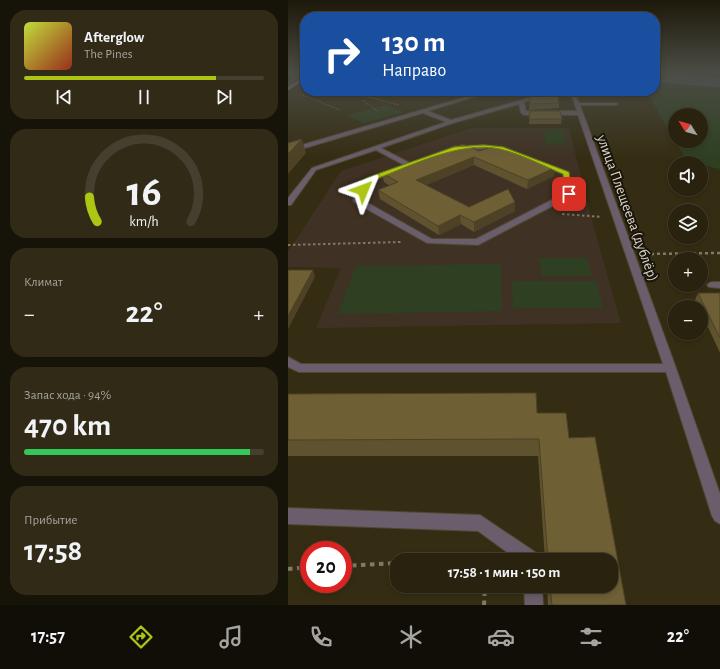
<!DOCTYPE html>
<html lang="ru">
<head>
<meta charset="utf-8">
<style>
  :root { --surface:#28220e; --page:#302a17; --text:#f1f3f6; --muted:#a5a49e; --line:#443f2e; --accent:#acc613 }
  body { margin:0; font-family:"Alegreya Sans",sans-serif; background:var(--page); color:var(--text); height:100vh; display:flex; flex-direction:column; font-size:15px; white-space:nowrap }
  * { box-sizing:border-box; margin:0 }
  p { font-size:13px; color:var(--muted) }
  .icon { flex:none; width:22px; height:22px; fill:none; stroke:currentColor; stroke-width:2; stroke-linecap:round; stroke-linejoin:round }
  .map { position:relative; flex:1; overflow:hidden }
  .panel { display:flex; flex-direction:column; gap:10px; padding:10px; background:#161308; width:288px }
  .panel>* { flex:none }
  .top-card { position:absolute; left:12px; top:12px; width:360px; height:84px; border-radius:16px; box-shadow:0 2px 6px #0003,0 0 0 1px var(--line); background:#1a4fa0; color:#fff; overflow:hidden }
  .needle { width:26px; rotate:307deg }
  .tools { position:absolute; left:380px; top:108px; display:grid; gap:8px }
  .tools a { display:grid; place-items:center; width:40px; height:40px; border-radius:50%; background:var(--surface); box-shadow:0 2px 6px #0003,0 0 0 1px var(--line); font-size:20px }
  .speed { position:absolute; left:12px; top:541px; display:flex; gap:8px; font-size:20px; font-weight:700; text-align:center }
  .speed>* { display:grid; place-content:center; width:52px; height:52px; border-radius:50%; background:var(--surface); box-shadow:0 2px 6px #0003,0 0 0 1px var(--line); line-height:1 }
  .speed .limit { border:6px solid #d22; background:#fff; color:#111 }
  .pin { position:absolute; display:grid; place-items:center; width:34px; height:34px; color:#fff; margin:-17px; border-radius:8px; box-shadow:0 2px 6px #0006 }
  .me { position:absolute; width:44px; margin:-22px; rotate:46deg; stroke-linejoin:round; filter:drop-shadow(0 0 3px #0008) }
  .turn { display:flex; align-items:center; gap:14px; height:84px; padding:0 16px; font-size:18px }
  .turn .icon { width:52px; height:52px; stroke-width:2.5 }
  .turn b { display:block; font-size:28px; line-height:34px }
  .big { font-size:30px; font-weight:700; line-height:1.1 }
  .panel .card { flex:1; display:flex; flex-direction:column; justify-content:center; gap:6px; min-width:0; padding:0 14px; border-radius:16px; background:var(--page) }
  .panel .dial { align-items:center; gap:0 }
  .dial svg { height:104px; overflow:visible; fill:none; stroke:var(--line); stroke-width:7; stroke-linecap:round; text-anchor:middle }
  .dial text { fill:var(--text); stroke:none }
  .song { display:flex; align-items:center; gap:12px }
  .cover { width:48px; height:48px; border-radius:6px; background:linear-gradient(135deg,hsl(70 70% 55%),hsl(10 70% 35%)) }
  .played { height:4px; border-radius:2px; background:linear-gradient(90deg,var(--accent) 80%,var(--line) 80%) }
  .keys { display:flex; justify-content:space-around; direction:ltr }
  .heat { display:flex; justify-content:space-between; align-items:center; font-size:22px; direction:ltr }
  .charge { height:6px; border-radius:3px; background:linear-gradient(90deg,#34c759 94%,var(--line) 0) }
  .trip { position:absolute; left:102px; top:553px; width:228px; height:40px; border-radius:16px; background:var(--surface); box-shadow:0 2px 6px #0003,0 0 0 1px var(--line); font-weight:700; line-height:40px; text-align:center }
  .tab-bar { display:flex; height:64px; justify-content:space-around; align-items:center; background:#100e06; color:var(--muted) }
  .tab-bar .icon { width:28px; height:28px }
  .tab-bar .current { color:var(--accent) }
  .tab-bar b { font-size:18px; color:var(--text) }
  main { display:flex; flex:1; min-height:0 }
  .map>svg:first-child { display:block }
</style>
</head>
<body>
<main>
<section class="panel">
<div class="card">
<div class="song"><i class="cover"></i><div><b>Afterglow</b><p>The Pines</p></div></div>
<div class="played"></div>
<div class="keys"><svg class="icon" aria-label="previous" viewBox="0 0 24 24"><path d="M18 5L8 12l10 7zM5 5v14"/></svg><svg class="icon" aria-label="pause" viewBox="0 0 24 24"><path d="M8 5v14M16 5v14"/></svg><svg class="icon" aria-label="next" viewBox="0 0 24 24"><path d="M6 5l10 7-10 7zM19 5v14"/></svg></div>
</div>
<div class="card dial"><svg viewBox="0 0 100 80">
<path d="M14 69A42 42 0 1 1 86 69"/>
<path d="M14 69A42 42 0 0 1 8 50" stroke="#acc613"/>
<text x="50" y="56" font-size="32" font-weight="700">16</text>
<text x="50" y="72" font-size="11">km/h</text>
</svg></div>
<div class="card"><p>Климат</p>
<div class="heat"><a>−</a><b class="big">22°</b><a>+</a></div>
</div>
<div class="card"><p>Запас хода · 94%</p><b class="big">470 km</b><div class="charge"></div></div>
<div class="card"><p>Прибытие</p><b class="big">17:58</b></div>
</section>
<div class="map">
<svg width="432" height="605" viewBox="0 0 432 605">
  <rect width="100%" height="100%" fill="#352d13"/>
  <polygon fill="#3f3224" points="183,128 281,128 303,217 333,323 28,328 53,268 0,267 0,252 53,171"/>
  <g fill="#2e4021">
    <polygon points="367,73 432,73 432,169 413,165 413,163 400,162 387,141 413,141 413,115 387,115 387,141 358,91 367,91"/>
    <polygon points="98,105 116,112 76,123 58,115"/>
    <polygon points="256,130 275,130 278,145 258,145"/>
    <polygon points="251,258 299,258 304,276 254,276"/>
    <polygon points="213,264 214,311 50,314 68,266"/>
    <polygon points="224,281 308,281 315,308 225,308"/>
  </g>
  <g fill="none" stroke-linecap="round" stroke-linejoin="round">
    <polygon fill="#456484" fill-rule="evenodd" points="367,73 432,77 432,87 367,82"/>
    <g stroke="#504830" stroke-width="2">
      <g id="minor">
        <polygon points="10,73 15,73 0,85 0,82"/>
        <polygon points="65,91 70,91 66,94 64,93"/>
        <path d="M198,91H205L140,111L163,120L265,91H272L236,102L238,111H289L282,91H286L291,103H328L330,104L328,105H292L388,368L432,494V524L427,521L424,516L378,372H11L0,367V357L13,364H375L290,115H236L233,113L231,104L165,123L93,148L122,163L168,146L196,145L215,147L280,172L284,196L190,245L139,243L66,202L65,200L78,179L116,165L88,150L28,170L3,205H0V198L24,168L158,122L135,113L0,153V149ZM196,149L212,150L275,174L277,193L188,239H144L73,199L83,181L169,150Z"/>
        <polygon points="424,282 432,282 432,288 421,287 419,285 421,283"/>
        <polygon points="0,508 192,515 250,554 252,560 230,560 190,531 0,524"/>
        <polygon points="236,586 254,586 255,605 237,605"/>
      </g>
    </g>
    <g stroke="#504830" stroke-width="2">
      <polygon id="major" points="16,76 17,76 17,79 0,90 0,87"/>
    </g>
    <g stroke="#817a65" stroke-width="1" stroke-dasharray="1.5 1.5" stroke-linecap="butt">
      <polyline points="367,79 383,81"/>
      <polyline points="18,91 34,91"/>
      <polyline points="12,94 52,110"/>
      <polyline points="77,96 111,105"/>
      <polyline points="74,100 90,111"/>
    </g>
    <g stroke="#817a65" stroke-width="2" stroke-dasharray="2.5 2.5" stroke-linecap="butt">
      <polyline points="274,214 314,217"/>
      <polyline points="0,245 113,242"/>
    </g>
    <polyline stroke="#817a65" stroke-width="2.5" stroke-dasharray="3 3" stroke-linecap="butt" points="357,254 432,253"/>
    <g stroke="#817a65" stroke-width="4" stroke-dasharray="4.5 4.5" stroke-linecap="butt">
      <polyline points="168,560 173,560"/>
      <polyline points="55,566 109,563"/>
      <polyline points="0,569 21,567"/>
      <polyline points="196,605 197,586"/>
    </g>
    <use href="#minor" fill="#6a5d6c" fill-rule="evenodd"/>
    <use href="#major" fill="#a68ba9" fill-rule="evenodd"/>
  </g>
  <g fill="#5f522e">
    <polygon points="242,97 271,103 271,108 241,110"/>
    <polygon points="242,111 274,119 273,124 241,124"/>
    <polygon points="191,151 266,168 266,176 239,189 186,165 138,185 181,207 227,211 186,232 173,224 151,235 92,199 90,190 102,186 96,182 94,173"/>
    <polygon points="410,293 432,293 432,353 413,312 413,307 410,307 407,300"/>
    <polygon points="248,393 249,413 278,413 281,438 307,437 338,605 260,605 259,586 323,586 323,560 257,560 250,456 0,456 0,394"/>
  </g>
  <g fill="#4d4225">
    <polygon points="242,91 260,91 241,96"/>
    <polygon points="14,139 18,153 0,174 0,154"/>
    <polygon points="186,157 186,165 130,188 128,180"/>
    <polygon points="266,168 266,176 239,189 240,180"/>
    <polygon points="227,202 227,211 186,232 186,222"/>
    <polygon points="172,215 173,224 151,235 150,226"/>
    <polygon points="25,270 27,277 0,329 0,316"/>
  </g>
  <g fill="#6e5f35" stroke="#4d4225">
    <polygon points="262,91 269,91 271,103 242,104 242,97"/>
    <polygon points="242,111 272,111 274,119 241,119"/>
    <polygon points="14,139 0,154 0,143"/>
    <polygon points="175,144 191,151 208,145 266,168 240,180 186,157 128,180 181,207 220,189 227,202 186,222 172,215 150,226 90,190 110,182 94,173"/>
    <polygon points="0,270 25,270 0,316"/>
    <polygon points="410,293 432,293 432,338"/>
    <polygon points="248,393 249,413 278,413 281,438 307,437 338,605 264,605 262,586 323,586 323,560 260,560 251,439 0,440 0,394"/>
  </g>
  <linearGradient id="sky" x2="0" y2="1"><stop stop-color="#1d190a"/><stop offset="0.46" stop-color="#4b4c44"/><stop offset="1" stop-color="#4b4c44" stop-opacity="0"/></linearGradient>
  <rect width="432" height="158" fill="url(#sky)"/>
  <path fill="#acc613" stroke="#70810c" d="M196,145L215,147L281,172L284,194L281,196L277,194L275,174C256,166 233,154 212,149C172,140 120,167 83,181L77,191L72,190L78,178L166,147Z"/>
  <g text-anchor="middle" stroke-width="4" stroke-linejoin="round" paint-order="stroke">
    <g font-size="15" fill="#dbd6c7" stroke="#19150b">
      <text transform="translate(340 208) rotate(70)" y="5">улица Плещеева (дублёр)</text>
    </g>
  </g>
</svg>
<div class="tools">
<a><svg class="needle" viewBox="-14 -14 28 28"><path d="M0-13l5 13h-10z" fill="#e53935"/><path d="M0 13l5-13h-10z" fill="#a5a49e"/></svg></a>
<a><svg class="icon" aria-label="sound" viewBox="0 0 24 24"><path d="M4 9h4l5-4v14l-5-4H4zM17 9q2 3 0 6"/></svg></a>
<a><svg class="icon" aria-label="layers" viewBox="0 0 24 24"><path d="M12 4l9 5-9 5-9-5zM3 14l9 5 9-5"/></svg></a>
<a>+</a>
<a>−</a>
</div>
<div class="speed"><div class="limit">20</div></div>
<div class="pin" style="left:281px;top:194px;background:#d93025"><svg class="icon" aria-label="arrive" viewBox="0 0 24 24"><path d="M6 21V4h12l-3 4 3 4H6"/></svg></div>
<svg class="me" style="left:75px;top:190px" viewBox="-20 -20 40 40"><path d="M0-17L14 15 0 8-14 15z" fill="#acc613" stroke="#fff" stroke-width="4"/></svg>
<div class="trip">17:58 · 1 мин · 150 m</div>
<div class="top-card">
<div class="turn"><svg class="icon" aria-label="right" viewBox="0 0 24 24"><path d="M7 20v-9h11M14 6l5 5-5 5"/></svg><div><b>130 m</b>Направо</div></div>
</div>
</div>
</main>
<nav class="tab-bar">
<b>17:57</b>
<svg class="icon current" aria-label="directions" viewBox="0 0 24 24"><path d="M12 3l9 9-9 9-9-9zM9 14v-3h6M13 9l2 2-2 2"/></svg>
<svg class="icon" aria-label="music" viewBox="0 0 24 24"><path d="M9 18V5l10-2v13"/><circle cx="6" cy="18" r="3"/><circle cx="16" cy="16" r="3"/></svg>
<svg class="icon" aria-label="phone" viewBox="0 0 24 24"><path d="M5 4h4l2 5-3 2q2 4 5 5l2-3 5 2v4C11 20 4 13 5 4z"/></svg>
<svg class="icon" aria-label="climate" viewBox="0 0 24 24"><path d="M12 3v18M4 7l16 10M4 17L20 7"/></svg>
<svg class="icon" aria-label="car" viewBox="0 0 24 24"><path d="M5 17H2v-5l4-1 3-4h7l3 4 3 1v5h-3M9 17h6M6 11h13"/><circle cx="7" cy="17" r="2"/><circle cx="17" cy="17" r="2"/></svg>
<svg class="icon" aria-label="filters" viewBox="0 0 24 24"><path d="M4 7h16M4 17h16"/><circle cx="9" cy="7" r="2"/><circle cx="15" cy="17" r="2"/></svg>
<b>22°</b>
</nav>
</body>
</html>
